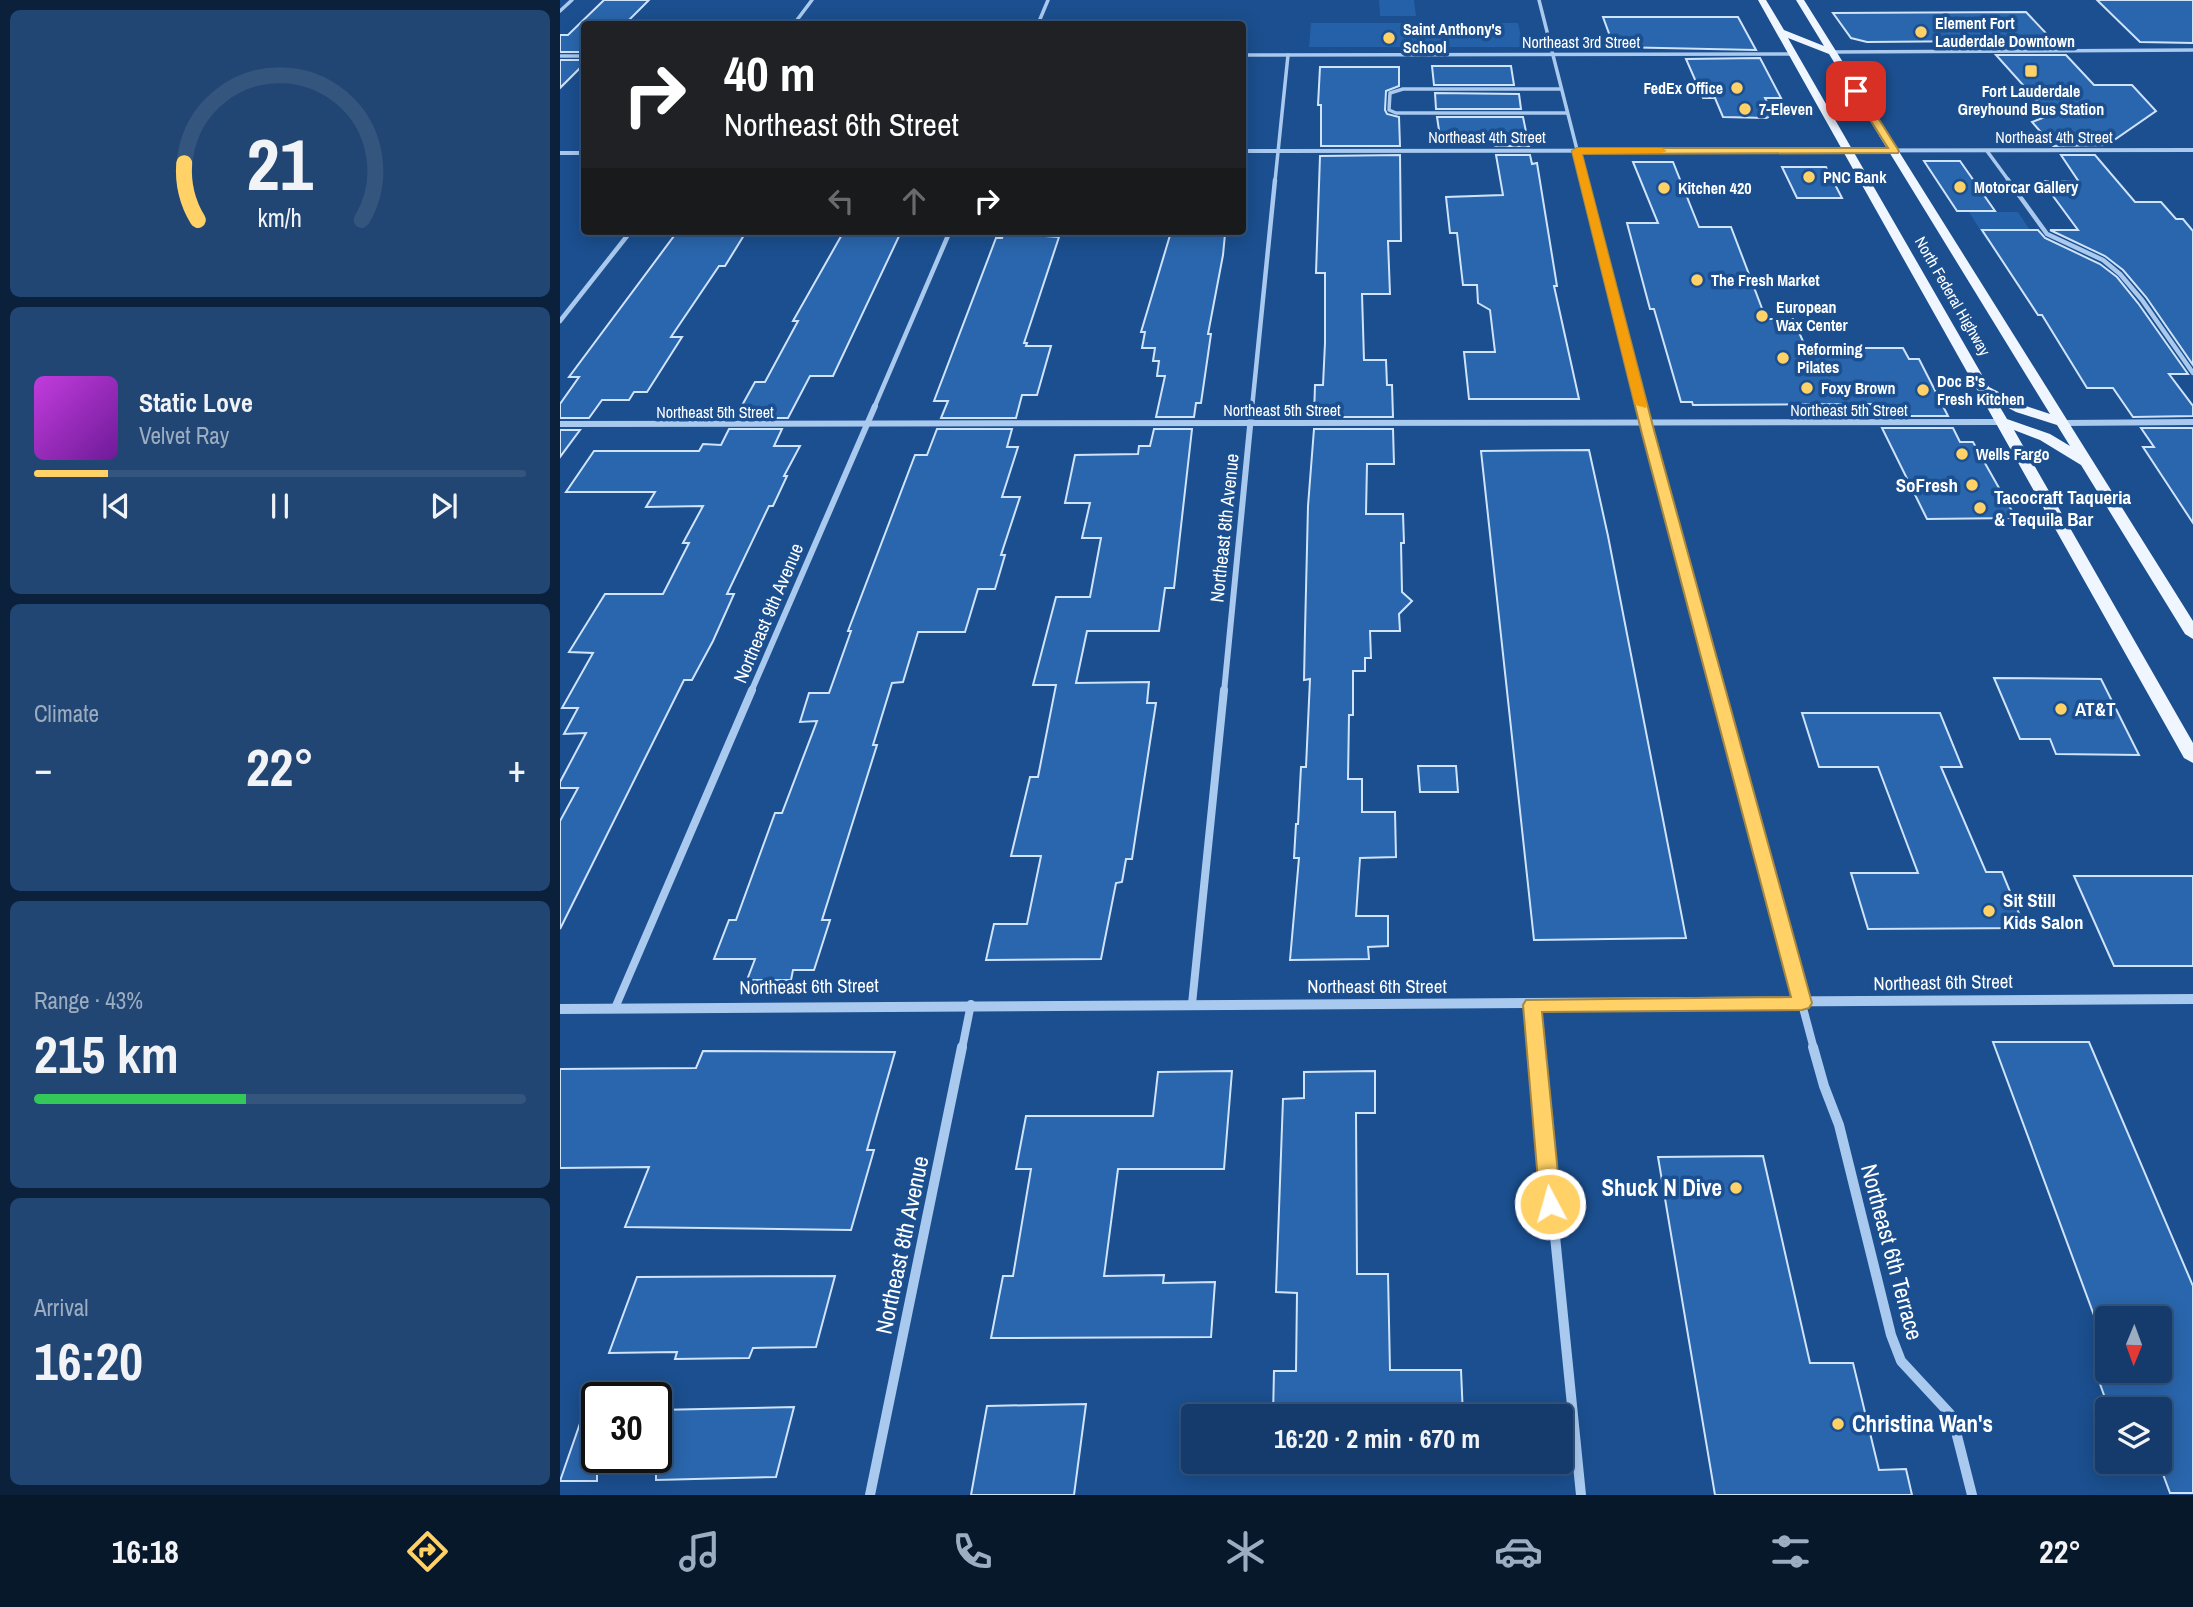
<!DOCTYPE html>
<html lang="en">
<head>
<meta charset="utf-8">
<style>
  :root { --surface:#143b6b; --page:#214673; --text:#f1f3f6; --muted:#9dadc1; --line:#33557e; --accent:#ffd166 }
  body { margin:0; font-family:"Archivo Narrow",sans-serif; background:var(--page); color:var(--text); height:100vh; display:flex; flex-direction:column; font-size:26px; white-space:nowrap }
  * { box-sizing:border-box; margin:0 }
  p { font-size:23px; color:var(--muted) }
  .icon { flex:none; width:38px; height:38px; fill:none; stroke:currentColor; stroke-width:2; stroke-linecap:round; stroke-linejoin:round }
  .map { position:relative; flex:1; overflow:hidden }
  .sheet { display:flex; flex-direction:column; gap:10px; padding:10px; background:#0b203b; width:560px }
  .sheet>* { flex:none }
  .banner { position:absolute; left:21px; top:21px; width:665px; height:214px; border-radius:7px; box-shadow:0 4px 18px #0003,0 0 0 2px var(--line); background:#202124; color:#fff; overflow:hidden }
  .needle { width:46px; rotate:181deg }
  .controls { position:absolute; left:1535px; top:1306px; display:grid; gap:14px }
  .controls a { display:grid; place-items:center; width:77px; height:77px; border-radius:7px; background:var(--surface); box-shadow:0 4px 18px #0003,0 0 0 2px var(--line); font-size:35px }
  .speed { position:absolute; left:21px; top:1382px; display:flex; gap:14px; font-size:35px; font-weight:700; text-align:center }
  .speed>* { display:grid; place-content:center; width:91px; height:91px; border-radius:50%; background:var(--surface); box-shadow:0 4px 18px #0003,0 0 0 2px var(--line); line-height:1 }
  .speed .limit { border:4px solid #111; border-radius:10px; background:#fff; color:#111 }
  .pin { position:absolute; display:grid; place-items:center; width:60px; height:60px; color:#fff; margin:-30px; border-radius:14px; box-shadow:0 4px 10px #0006 }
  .me { position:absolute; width:77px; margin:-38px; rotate:354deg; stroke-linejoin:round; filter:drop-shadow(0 0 5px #0008) }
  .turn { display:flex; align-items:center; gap:24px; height:147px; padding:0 28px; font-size:32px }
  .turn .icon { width:91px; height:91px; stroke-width:2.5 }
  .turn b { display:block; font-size:49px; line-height:60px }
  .lanes { display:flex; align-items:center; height:66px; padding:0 28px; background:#0003; justify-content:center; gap:35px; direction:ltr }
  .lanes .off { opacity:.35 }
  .big { font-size:52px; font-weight:700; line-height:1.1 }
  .sheet .card { flex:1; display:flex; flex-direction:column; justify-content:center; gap:10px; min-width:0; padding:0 24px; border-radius:10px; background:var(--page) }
  .sheet .dial { align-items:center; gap:0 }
  .dial svg { height:182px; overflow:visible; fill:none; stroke:var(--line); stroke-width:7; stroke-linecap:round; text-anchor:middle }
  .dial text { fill:var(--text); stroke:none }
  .song { display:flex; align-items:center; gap:21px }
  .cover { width:84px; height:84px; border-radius:10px; background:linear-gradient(135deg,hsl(290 70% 55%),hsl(280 70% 35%)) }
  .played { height:7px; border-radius:4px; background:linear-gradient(90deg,var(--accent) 15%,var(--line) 15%) }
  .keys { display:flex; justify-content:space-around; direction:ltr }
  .heat { display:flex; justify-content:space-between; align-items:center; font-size:38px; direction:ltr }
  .charge { height:10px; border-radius:5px; background:linear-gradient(90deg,#34c759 43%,var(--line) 0) }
  .trip { position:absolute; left:621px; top:1404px; width:392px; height:70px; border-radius:7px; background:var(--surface); box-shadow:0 4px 18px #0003,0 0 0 2px var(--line); font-weight:700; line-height:70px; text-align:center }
  .tab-bar { display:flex; height:112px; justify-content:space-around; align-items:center; background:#08182b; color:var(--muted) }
  .tab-bar .icon { width:49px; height:49px }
  .tab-bar .selected { color:var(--accent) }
  .tab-bar b { font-size:32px; color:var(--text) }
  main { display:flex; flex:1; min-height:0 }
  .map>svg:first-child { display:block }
</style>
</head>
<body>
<main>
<section class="sheet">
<div class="card dial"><svg viewBox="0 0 100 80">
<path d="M14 69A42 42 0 1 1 86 69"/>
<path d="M14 69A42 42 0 0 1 8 44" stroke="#ffd166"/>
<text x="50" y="56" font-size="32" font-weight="700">21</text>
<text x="50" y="72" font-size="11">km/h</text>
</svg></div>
<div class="card">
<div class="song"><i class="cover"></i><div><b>Static Love</b><p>Velvet Ray</p></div></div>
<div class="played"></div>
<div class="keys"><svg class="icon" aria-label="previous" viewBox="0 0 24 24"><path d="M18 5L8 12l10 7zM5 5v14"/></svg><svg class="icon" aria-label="pause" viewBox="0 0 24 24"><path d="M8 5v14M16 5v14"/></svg><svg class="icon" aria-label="next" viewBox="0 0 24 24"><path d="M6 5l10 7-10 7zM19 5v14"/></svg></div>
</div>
<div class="card"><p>Climate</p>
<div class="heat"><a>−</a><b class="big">22°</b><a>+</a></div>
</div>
<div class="card"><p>Range · 43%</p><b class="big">215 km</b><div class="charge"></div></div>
<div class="card"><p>Arrival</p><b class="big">16:20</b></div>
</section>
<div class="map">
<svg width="1633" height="1495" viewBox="0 0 1633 1495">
  <rect width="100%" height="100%" fill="#1b4f8f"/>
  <g fill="#2461a8">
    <polygon points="819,0 854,0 856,16 820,16"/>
    <polygon points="751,23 958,23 963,47 749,47"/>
    <polygon points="1409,212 1458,212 1477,241 1427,241"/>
  </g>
  <g fill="#2a66ad" stroke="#cfe3fa" stroke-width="2">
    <polygon points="44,0 89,0 65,24 24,24 24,52 0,52 0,35 8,35"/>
    <polygon points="1537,0 1633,0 1633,43 1580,42"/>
    <polygon points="1466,12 1498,46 1428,47 1423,41 1307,42 1291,38 1273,13"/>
    <polygon points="1043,17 1178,17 1196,50 1054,47"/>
    <polygon points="1436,55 1506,55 1534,85 1572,85 1596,111 1547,145 1493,146 1472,122 1490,115"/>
    <polygon points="1200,58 1221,98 1205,98 1214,115 1206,118 1163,117 1155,98 1143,98 1126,59"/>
    <polygon points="0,60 24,60 24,64 0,88"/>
    <polygon points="872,66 951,66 954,85 874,85"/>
    <polygon points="760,67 839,67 839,86 826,91 825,110 827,114 839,117 840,146 761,146 761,105 758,105"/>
    <polygon points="875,93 959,94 961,109 876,109"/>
    <polygon points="877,117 963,117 969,146 935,146 933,137 880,137"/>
    <polygon points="840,155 841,241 828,241 830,294 802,294 804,360 826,360 827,385 832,385 833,417 754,417 755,385 763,385 765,343 765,273 756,273 760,156"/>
    <polygon points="936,155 970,155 972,164 977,163 997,286 994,286 1019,399 909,399 904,352 935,352 930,310 918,303 917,285 903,285 897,233 890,233 886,197 943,195"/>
    <polygon points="1501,155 1535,155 1575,202 1601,202 1616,219 1623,219 1633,231 1633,365 1586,297 1563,270 1545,256 1490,230 1518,230 1482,181 1519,182"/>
    <polygon points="1364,161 1400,161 1435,211 1397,211"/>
    <polygon points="1073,162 1113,162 1139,227 1171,227 1203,311 1209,319 1233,319 1246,348 1343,348 1349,359 1359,359 1388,416 1317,416 1311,404 1133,405 1132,402 1121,402 1094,309 1090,309 1067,223 1098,223"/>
    <polygon points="1222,167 1266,167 1282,198 1237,198"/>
    <polygon points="1422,230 1478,230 1485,238 1540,264 1557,277 1578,303 1628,374 1609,374 1633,406 1633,416 1573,417 1553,388 1527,388 1482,315 1478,315"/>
    <polygon points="124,231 186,232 165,266 159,266 111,337 122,337 87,392 74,392 69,400 42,400 29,418 0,418 0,404 19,377 9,377 117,232"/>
    <polygon points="284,231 341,232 273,376 250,376 228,418 175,418 195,382 205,382 238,321 233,321"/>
    <polygon points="658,231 657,234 665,234 663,255 648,334 651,334 641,403 636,403 634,417 596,417 605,376 597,376 599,361 593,361 595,348 582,348 585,332 581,332 611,232"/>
    <polygon points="444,233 499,237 464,343 467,343 466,346 491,346 477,395 462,395 456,418 381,418 388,401 374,401 436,238 442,238"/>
    <polygon points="1322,428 1393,428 1400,442 1413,442 1456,518 1367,519"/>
    <polygon points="1581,428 1633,428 1633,523 1583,447 1594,447"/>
    <polygon points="169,429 222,429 214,446 240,446 224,476 227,476 213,506 209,506 167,594 174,594 153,641 132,680 124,680 0,929 0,821 18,788 0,788 0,782 26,733 4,734 18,708 2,708 33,653 9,652 45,594 103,594 129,543 123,543 143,506 86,507 95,492 6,492 34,451 139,451 143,444 161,445"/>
    <polygon points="377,429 452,429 447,447 458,447 442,497 460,497 441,555 445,555 435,589 418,589 405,632 358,632 343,682 332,683 313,745 317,745 262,920 270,920 254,970 233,970 231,980 187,980 195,959 154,959 169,920 176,920 215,813 222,813 257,721 240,722 249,693 269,693 291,631 288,631 355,455 367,455"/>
    <polygon points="594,429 632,429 614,588 605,588 599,631 527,631 516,683 589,682 587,703 596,703 572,859 566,859 562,882 556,883 541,959 426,960 434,924 467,924 481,856 451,856 470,777 478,777 496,685 473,685 496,597 530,597 541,538 522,538 530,503 505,503 515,455 578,454 579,446 590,446"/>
    <polygon points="754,429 833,429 834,464 807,464 806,514 843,514 844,543 841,543 842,592 852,601 839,614 840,631 810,631 811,658 805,658 805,671 793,671 793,715 789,715 788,779 802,779 802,812 835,812 836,857 800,858 796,916 828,916 828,946 808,947 809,959 730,960 739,858 734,858 736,824 738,824 741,767 746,767 750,679 744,680 745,631 748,506"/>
    <polygon points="0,430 20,430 0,457"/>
    <polygon points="1029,450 1048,536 1126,938 974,940 921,451"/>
    <polygon points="1434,678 1541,679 1579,755 1496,754 1490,739 1460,739"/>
    <polygon points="1242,713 1380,713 1402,767 1381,767 1426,872 1442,872 1465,928 1308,929 1291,873 1358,873 1318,767 1259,767"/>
    <polygon points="858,766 896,766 898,792 860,792"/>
    <polygon points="1514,876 1633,876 1633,966 1554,966"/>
    <polygon points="1433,1042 1529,1042 1633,1286 1633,1493 1610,1493 1600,1466 1600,1409 1549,1409 1535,1370 1600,1370 1600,1318 1535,1318"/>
    <polygon points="143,1051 335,1052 307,1150 314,1150 291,1230 65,1227 89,1167 0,1168 0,1069 136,1068"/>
    <polygon points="672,1071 664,1169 558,1169 544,1276 604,1275 603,1283 655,1282 651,1337 431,1338 443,1276 453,1276 471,1169 456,1169 466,1116 593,1116 598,1072"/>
    <polygon points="815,1071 815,1113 796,1113 797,1274 828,1274 830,1370 901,1370 903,1416 713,1416 714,1371 736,1371 737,1293 716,1292 723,1099 744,1098 744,1072"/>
    <polygon points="1203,1156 1250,1363 1293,1363 1319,1470 1346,1469 1352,1495 1155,1495 1098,1157"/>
    <polygon points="275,1276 256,1347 193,1348 189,1358 115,1359 117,1352 49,1353 77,1277"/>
    <polygon points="33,1386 37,1386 37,1481 0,1481"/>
    <polygon points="526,1404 514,1495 411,1495 427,1406"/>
    <polygon points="234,1407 216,1477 96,1480 96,1410"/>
  </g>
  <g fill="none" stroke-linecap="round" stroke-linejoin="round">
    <g stroke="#a9c9ee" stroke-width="3.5">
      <polyline points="979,0 1025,181"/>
      <polyline points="0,11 12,0"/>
      <polyline points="234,24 252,0"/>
      <polyline points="478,24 488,0"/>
      <polyline points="1272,52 1633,50"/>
      <polyline points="682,55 1233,54"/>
      <polyline points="0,56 24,56"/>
      <polyline points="1001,89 843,89 830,93 829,110 836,113 1007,113"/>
      <polyline points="1427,151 1449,181"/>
      <polyline points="715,181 728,55"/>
    </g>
    <g stroke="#a9c9ee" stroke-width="4.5">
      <polyline points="1024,180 1082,408"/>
      <polyline points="1448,180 1487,234 1543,260 1560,274 1582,300 1633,373"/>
      <polyline points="0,321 71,231"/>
      <polyline points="314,408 390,231"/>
      <polyline points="692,408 715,180"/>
    </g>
    <g stroke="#a9c9ee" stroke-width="6">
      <polyline points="1082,406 1158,692"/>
      <polyline points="1503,423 1633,422"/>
      <polyline points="0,424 1442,422"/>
      <polyline points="191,692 315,406"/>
      <polyline points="664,692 692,406"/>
    </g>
    <g stroke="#a9c9ee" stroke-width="8">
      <polyline points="1158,690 1254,1049"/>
      <polyline points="632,1004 664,690"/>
      <polyline points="972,1005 976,1049"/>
      <polyline points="55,1008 192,690"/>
      <polyline points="402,1049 411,1004"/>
    </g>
    <g stroke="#a9c9ee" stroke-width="10">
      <polyline points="976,1047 1021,1495"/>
      <polyline points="1253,1047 1264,1086 1279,1125 1331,1335 1341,1361 1392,1416 1412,1495"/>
      <polyline points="310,1495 402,1047"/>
    </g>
    <g fill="#a9c9ee" fill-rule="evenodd">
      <polygon points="1633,148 1633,152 682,153 682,149"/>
      <rect x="0" y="151" width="24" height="4"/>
      <polygon points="1633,994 1633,1004 0,1014 0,1004"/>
    </g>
    <path fill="#f0f6ff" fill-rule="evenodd" d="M1198,0H1206L1224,30L1264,46L1236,0H1244L1633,621V639L1625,634L1521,465L1480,440L1454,430L1633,743V763L1624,758ZM1228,38L1269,54L1490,414L1466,406L1429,387ZM1437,402L1456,412L1497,425L1510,446L1490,434L1447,419Z"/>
  </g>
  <polygon fill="#ffd166" stroke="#a68842" stroke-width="2" points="1296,88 1301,91 1339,151 1338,153 1022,154 1095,434 1252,1003 1249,1008 1242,1010 982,1012 1001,1204 998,1210 990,1212 983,1210 980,1204 963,1005 966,1000 1231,997 1082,434 1012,151 1017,148 1328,148 1292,91"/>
  <polygon fill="#f59e0b" points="1017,148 1102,148 1107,151 1102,153 1022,154 1087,405 1086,408 1075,405 1012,151"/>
  <g fill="#ffd166" stroke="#1b4f8f" stroke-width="2.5">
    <circle cx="1361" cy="32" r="7"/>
    <circle cx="829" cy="38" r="7"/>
    <rect x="1464" y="64" width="14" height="14" rx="3.5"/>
    <circle cx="1177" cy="88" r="7"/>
    <circle cx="1185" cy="109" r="7"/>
    <circle cx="1249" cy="177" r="7"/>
    <circle cx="1400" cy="187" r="7"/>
    <circle cx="1104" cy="188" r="7"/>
    <circle cx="1137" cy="280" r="7"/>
    <circle cx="1202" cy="316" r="7"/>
    <circle cx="1223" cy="358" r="7"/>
    <circle cx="1247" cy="388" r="7"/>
    <circle cx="1363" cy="390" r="7"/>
    <circle cx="1402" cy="454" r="7"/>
    <circle cx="1412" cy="485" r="7"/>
    <circle cx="1420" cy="508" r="7"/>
    <circle cx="1501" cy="709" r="7"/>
    <circle cx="1429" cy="911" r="7"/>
    <circle cx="1176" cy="1188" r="7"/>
    <circle cx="1278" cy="1424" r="7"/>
  </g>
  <g text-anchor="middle" stroke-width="7" stroke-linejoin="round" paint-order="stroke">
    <g font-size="16" font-weight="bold" fill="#fff" stroke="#1b4f8f" text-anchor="start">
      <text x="1375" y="29">Element Fort<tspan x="1375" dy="18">Lauderdale Downtown</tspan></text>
      <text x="843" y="35">Saint Anthony's<tspan x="843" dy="18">School</tspan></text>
      <text x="1163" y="94" text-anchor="end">FedEx Office</text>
      <text x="1471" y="97" text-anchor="middle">Fort Lauderdale<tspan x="1471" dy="18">Greyhound Bus Station</tspan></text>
      <text x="1199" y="115">7-Eleven</text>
      <text x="1263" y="183">PNC Bank</text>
      <text x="1414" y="193">Motorcar Gallery</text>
      <text x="1118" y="194">Kitchen 420</text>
      <text x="1151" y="286">The Fresh Market</text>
      <text x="1216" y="313">European<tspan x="1216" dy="18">Wax Center</tspan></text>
      <text x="1237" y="355">Reforming<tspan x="1237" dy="18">Pilates</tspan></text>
      <text x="1377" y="387">Doc B's<tspan x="1377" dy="18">Fresh Kitchen</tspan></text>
      <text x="1261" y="394">Foxy Brown</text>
      <text x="1416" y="460">Wells Fargo</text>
    </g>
    <g font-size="16" fill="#fff" stroke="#1b4f8f">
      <text x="1021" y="48">Northeast 3rd Street</text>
      <text x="927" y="143">Northeast 4th Street</text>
      <text x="1494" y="143">Northeast 4th Street</text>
      <text transform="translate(1393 296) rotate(60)" y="6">North Federal Highway</text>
      <text x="722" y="416">Northeast 5th Street</text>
      <text x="1289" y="416">Northeast 5th Street</text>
      <text x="155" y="418">Northeast 5th Street</text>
    </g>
    <g font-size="19" font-weight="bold" fill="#fff" stroke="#1b4f8f" text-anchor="start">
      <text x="1398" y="492" text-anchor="end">SoFresh</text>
      <text x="1434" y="504">Tacocraft Taqueria<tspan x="1434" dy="22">&amp; Tequila Bar</tspan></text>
      <text x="1515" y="716">AT&amp;T</text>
      <text x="1443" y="907">Sit Still<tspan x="1443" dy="22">Kids Salon</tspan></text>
    </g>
    <g font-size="19" fill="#fff" stroke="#1b4f8f">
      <text transform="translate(664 528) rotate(-84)" y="7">Northeast 8th Avenue</text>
      <text transform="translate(208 613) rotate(-67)" y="7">Northeast 9th Avenue</text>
      <text transform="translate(1383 982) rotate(-1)" y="7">Northeast 6th Street</text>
      <text transform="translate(249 986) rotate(-1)" y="7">Northeast 6th Street</text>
      <text x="817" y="993">Northeast 6th Street</text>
    </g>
    <g font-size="23" font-weight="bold" fill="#fff" stroke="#1b4f8f" text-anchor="end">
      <text x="1162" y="1196">Shuck N Dive</text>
      <text x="1292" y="1432" text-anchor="start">Christina Wan's</text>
    </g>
    <g font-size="23" fill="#fff" stroke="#1b4f8f">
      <text transform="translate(342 1245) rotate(-78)" y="8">Northeast 8th Avenue</text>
      <text transform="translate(1332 1252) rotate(75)" y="8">Northeast 6th Terrace</text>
    </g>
  </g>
</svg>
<div class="controls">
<a><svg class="needle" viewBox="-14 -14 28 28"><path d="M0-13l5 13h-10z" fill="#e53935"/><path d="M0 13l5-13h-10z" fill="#9dadc1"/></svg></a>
<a><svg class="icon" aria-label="layers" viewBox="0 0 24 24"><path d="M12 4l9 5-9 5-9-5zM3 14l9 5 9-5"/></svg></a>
</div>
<div class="speed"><div class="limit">30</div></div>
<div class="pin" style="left:1296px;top:91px;background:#d93025"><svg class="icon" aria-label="arrive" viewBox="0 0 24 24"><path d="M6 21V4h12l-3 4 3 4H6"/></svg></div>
<svg class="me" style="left:990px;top:1204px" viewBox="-20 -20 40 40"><circle r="17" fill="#ffd166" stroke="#fff" stroke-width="3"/><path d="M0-11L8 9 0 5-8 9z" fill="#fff"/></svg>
<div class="trip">16:20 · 2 min · 670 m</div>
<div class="banner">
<div class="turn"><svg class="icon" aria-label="right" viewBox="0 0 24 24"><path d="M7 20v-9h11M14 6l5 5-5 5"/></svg><div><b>40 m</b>Northeast 6th Street</div></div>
<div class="lanes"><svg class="icon off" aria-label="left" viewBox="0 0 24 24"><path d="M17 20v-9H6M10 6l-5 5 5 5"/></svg><svg class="icon off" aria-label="ahead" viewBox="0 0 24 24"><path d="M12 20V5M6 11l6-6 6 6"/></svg><svg class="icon" aria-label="right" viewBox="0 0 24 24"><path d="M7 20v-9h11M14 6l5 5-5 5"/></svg></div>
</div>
</div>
</main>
<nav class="tab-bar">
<b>16:18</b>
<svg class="icon selected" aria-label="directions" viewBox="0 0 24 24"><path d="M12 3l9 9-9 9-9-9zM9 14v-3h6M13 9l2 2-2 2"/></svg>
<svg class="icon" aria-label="music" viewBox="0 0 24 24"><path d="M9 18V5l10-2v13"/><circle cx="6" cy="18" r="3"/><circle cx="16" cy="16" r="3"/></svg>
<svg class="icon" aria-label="phone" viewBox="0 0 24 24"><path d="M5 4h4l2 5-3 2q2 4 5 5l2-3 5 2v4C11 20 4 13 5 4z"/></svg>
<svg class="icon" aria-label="climate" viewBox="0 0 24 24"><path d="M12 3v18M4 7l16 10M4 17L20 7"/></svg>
<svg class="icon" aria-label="car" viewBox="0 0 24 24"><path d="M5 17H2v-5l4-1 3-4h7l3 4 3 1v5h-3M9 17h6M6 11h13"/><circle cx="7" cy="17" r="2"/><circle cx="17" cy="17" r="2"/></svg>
<svg class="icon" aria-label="filters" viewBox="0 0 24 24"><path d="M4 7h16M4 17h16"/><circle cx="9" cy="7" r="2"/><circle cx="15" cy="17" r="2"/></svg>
<b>22°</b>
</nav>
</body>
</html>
